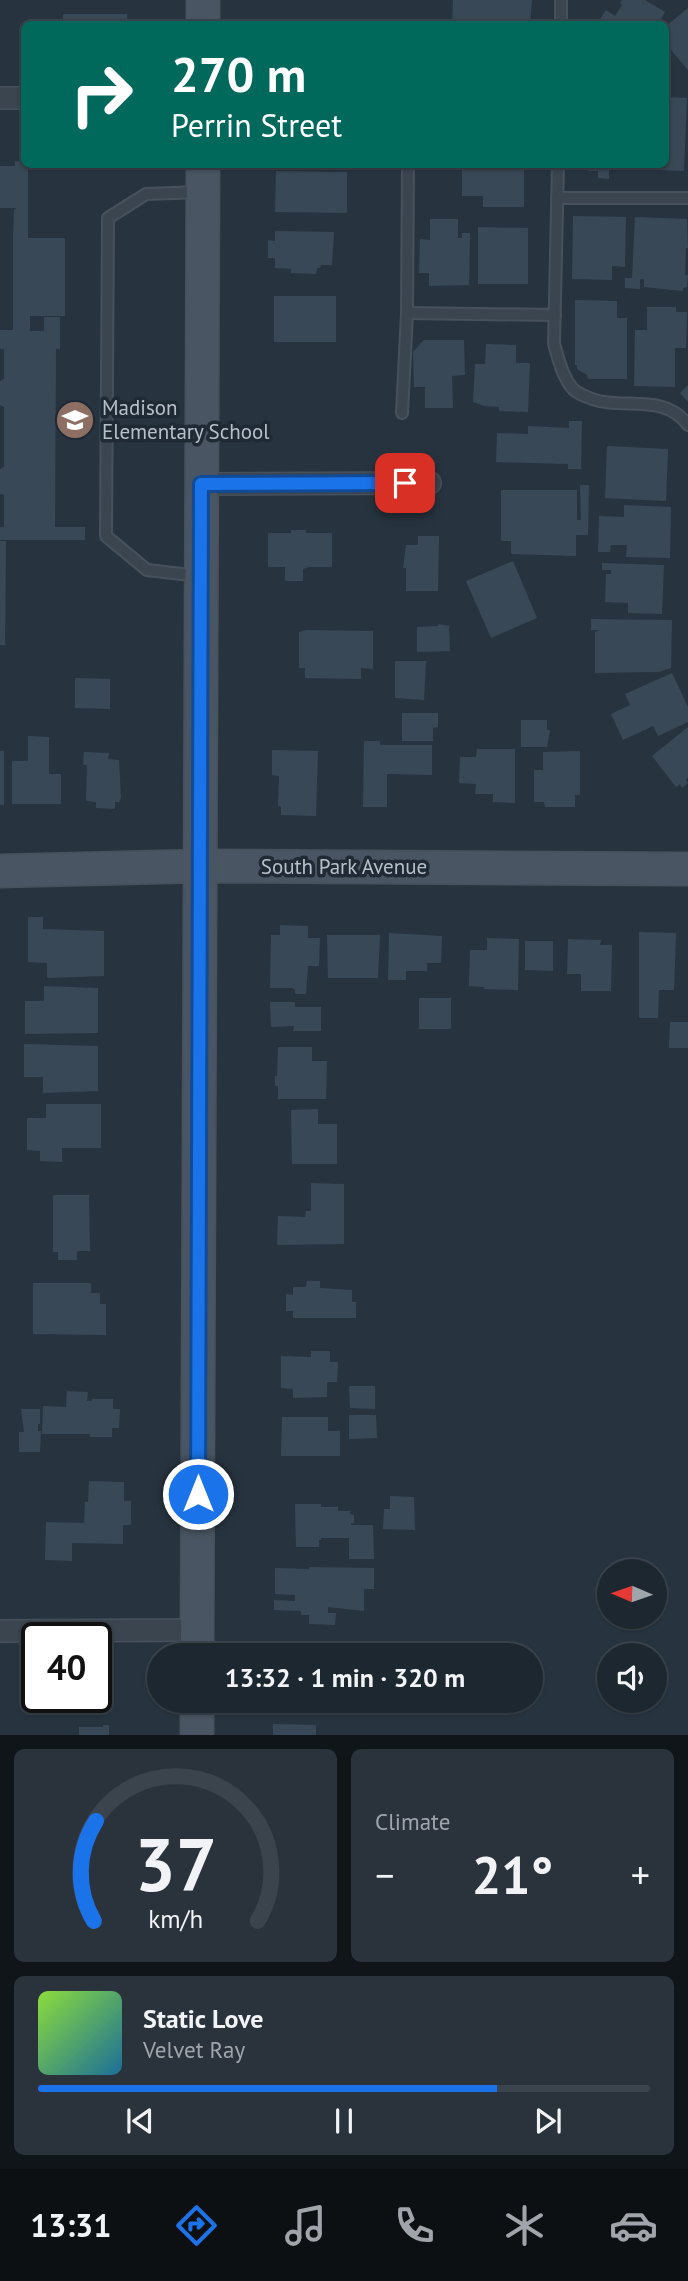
<!DOCTYPE html>
<html lang="en">
<head>
<meta charset="utf-8">
<style>
  :root { --surface:#1d2730; --page:#2a333c; --text:#f1f3f6; --muted:#a0a5ab; --line:#3b444c; --accent:#1a73e8 }
  body { margin:0; font-family:"PT Sans",sans-serif; background:var(--page); color:var(--text); height:100vh; display:flex; flex-direction:column; font-size:26px; white-space:nowrap }
  * { box-sizing:border-box; margin:0 }
  p { font-size:23px; color:var(--muted) }
  .icon { flex:none; width:38px; height:38px; fill:none; stroke:currentColor; stroke-width:2; stroke-linecap:round; stroke-linejoin:round }
  .map { position:relative; height:1735px; overflow:hidden }
  .sheet { display:flex; flex-direction:column; gap:14px; padding:14px; background:#10151a; flex:1 }
  .sheet>* { flex:none }
  .banner { position:absolute; left:21px; top:21px; width:648px; height:147px; border-radius:10px; box-shadow:0 2px 5px #0004,0 0 0 2px var(--line); background:#00695c; color:#fff; overflow:hidden }
  .needle { width:46px; rotate:272deg }
  .buttons { position:absolute; left:597px; top:1559px; display:grid; gap:14px }
  .buttons a { display:grid; place-items:center; width:70px; height:70px; border-radius:50%; background:var(--surface); box-shadow:0 2px 5px #0004,0 0 0 2px var(--line); font-size:35px }
  .speed { position:absolute; left:21px; top:1622px; display:flex; gap:14px; font-size:35px; font-weight:700; text-align:center }
  .speed>* { display:grid; place-content:center; width:91px; height:91px; border-radius:50%; background:var(--surface); box-shadow:0 2px 5px #0004,0 0 0 2px var(--line); line-height:1 }
  .speed .limit { border:4px solid #111; border-radius:10px; background:#fff; color:#111 }
  .pin { position:absolute; display:grid; place-items:center; width:60px; height:60px; color:#fff; margin:-30px; border-radius:14px; box-shadow:0 4px 10px #0006 }
  .me { position:absolute; width:77px; margin:-38px; rotate:0deg; stroke-linejoin:round; filter:drop-shadow(0 0 5px #0008) }
  .turn { display:flex; align-items:center; gap:24px; height:147px; padding:0 35px; font-size:32px }
  .turn .icon { width:91px; height:91px; stroke-width:2.5 }
  .turn b { display:block; font-size:49px; line-height:60px }
  .big { font-size:52px; font-weight:700; line-height:1.1 }
  .sheet .card { flex:1; display:flex; flex-direction:column; justify-content:center; gap:10px; min-width:0; padding:0 24px; border-radius:10px; background:var(--page) }
  .sheet .dial { align-items:center; gap:0 }
  .dial svg { height:182px; overflow:visible; fill:none; stroke:var(--line); stroke-width:7; stroke-linecap:round; text-anchor:middle }
  .dial text { fill:var(--text); stroke:none }
  .song { display:flex; align-items:center; gap:21px }
  .cover { width:84px; height:84px; border-radius:10px; background:linear-gradient(135deg,hsl(90 70% 55%),hsl(200 70% 35%)) }
  .played { height:7px; border-radius:4px; background:linear-gradient(90deg,var(--accent) 75%,var(--line) 75%) }
  .keys { display:flex; justify-content:space-around; direction:ltr }
  .heat { display:flex; justify-content:space-between; align-items:center; font-size:38px; direction:ltr }
  .sheet .tiles { flex:1; display:grid; gap:14px; grid-template-columns:1fr 1fr }
  .card:last-child { grid-column:span 2 }
  .trip { position:absolute; left:147px; top:1643px; width:396px; height:70px; border-radius:35px; background:var(--surface); box-shadow:0 2px 5px #0004,0 0 0 2px var(--line); font-weight:700; line-height:70px; text-align:center }
  .tabs { display:flex; height:112px; justify-content:space-around; align-items:center; background:#0c1013; color:var(--muted) }
  .tabs .icon { width:49px; height:49px }
  .tabs .current { color:var(--accent) }
  .tabs b { font-size:32px; color:var(--text) }
  .map>svg:first-child { display:block }
</style>
</head>
<body>
<div class="map">
<svg width="688" height="1735" viewBox="0 0 688 1735">
  <rect width="100%" height="100%" fill="#273440"/>
  <g fill="#394856">
    <polygon points="453,0 532,0 530,24 452,24"/>
    <polygon points="622,0 645,0 665,12 658,24 597,24 606,10 615,16 622,5 620,3"/>
    <polygon points="688,8 688,70 665,43 665,27"/>
    <rect x="63" y="14" width="64" height="10"/>
    <polygon points="665,97 687,98 684,171 630,169 631,164 665,164"/>
    <polygon points="15,161 24,162 24,164 28,164 28,238 65,238 65,316 30,316 30,331 44,331 44,317 60,317 60,349 56,349 55,527 85,527 85,540 0,540 0,527 4,527 4,495 0,494 0,469 4,467 4,407 0,405 0,381 4,379 4,349 0,349 0,330 13,330 13,238 14,210 16,208 0,208 0,166 15,166"/>
    <polygon points="475,164 524,164 524,207 483,207 483,196 462,196 462,167 475,167"/>
    <polygon points="589,164 621,164 621,169 609,168 609,179 598,178 598,171 588,171"/>
    <polygon points="276,171 347,172 347,213 275,212"/>
    <polygon points="573,216 626,217 625,267 612,266 612,280 572,279"/>
    <polygon points="635,217 687,219 688,248 686,248 685,275 688,275 687,287 683,288 683,291 644,287 644,279 640,279 640,289 625,288 625,278 632,278"/>
    <polygon points="430,219 458,219 458,238 462,238 462,233 470,233 469,285 429,286 429,273 419,273 420,239 430,240"/>
    <polygon points="478,227 528,228 528,284 478,284"/>
    <polygon points="275,231 334,232 332,265 321,265 320,268 317,268 316,274 291,273 291,269 275,268 275,258 268,258 268,240 275,241"/>
    <rect x="274" y="296" width="62" height="46"/>
    <polygon points="575,300 617,301 617,318 627,318 627,379 588,379 587,375 577,369 577,365 575,365"/>
    <polygon points="647,307 676,307 676,312 687,312 686,348 675,348 675,387 634,386 635,330 647,330"/>
    <polygon points="424,340 464,340 465,375 452,376 453,408 425,408 425,387 414,387 413,352"/>
    <polygon points="486,344 516,345 516,363 530,363 528,412 499,411 499,407 484,406 473,402 475,364 485,364"/>
    <polygon points="688,385 688,402 680,393"/>
    <polygon points="569,421 582,421 581,469 568,469 568,464 496,462 497,433 528,434 528,426 569,428"/>
    <polygon points="607,446 668,449 666,501 605,498"/>
    <polygon points="580,485 589,485 588,535 576,535 576,556 511,554 511,541 501,541 501,490 577,490 577,520 581,520"/>
    <polygon points="624,505 671,507 670,558 626,557 627,545 611,545 610,552 598,552 599,516 624,517"/>
    <polygon points="291,530 306,530 306,533 332,533 332,567 309,567 303,569 303,581 285,581 285,567 268,567 268,533 291,533"/>
    <polygon points="418,536 439,536 438,591 406,591 406,568 403,568 406,545 418,545"/>
    <polygon points="0,541 6,541 5,645 0,645"/>
    <polygon points="513,561 537,618 491,638 466,581"/>
    <polygon points="602,563 664,565 662,614 628,613 628,603 605,602 606,574 611,574 611,570 602,570"/>
    <polygon points="591,619 672,620 671,668 659,672 595,673 595,632 600,630 591,630"/>
    <polygon points="438,624 449,626 450,651 417,652 417,627 438,626"/>
    <polygon points="306,630 373,631 373,669 361,668 361,679 305,678 305,668 299,668 299,632"/>
    <polygon points="395,661 426,661 424,700 395,698"/>
    <polygon points="672,673 688,707 688,722 658,736 653,726 623,740 611,714 630,705 625,694"/>
    <polygon points="75,678 110,679 110,709 75,708"/>
    <polygon points="402,713 438,713 438,727 433,728 433,741 402,741"/>
    <polygon points="521,720 547,720 547,730 550,730 547,747 521,747"/>
    <polygon points="688,727 688,777 686,780 688,783 682,788 680,784 676,787 652,756"/>
    <polygon points="28,736 49,737 49,774 61,774 61,804 12,804 12,761 28,761"/>
    <polygon points="364,741 380,741 380,745 432,745 432,775 387,774 387,807 363,807"/>
    <polygon points="477,749 515,749 515,803 493,802 493,794 475,794 476,784 459,783 460,757 476,757"/>
    <polygon points="272,750 318,751 316,816 281,815 281,806 278,806 279,776 272,775"/>
    <rect x="0" y="751" width="4" height="54"/>
    <polygon points="580,751 580,795 575,795 575,807 545,807 544,802 534,802 534,770 543,770 543,752"/>
    <polygon points="84,752 109,753 108,759 119,760 121,798 119,802 115,802 115,809 96,808 96,802 86,801 87,765 83,765"/>
    <polygon points="28,917 43,917 43,929 104,931 104,976 47,978 47,963 28,962"/>
    <polygon points="280,925 308,926 308,938 320,938 319,966 308,966 306,994 295,994 295,990 292,988 270,988 271,935 280,935"/>
    <polygon points="639,932 676,933 674,990 659,990 658,1018 639,1018"/>
    <polygon points="389,933 442,936 441,963 427,963 427,971 406,971 406,980 388,980"/>
    <polygon points="327,935 380,935 378,978 328,978"/>
    <polygon points="487,938 519,939 518,990 484,989 484,987 469,986 470,950 487,950"/>
    <polygon points="568,939 601,940 600,945 612,945 611,991 581,991 581,974 567,974"/>
    <polygon points="525,941 553,941 553,971 525,970"/>
    <polygon points="44,986 98,988 98,1033 25,1034 25,1001 44,1001"/>
    <rect x="419" y="998" width="32" height="31"/>
    <polygon points="270,1002 295,1002 295,1007 321,1007 321,1031 293,1031 294,1026 271,1027"/>
    <polygon points="670,1022 688,1022 688,1048 669,1048"/>
    <polygon points="24,1044 98,1046 98,1091 43,1093 43,1077 24,1077"/>
    <polygon points="278,1047 312,1047 312,1061 327,1061 326,1099 278,1099 278,1086 275,1086 275,1076 277,1076"/>
    <polygon points="46,1104 101,1104 101,1148 62,1148 62,1162 40,1161 40,1151 27,1150 27,1118 46,1118"/>
    <polygon points="318,1109 318,1124 337,1124 337,1164 292,1164 291,1110"/>
    <polygon points="311,1183 344,1184 344,1244 277,1245 278,1216 305,1217 306,1211 311,1211"/>
    <polygon points="53,1195 89,1195 90,1251 77,1251 77,1260 58,1260 58,1252 53,1252"/>
    <polygon points="307,1281 320,1281 320,1288 352,1290 352,1302 356,1302 356,1318 293,1318 293,1311 286,1311 286,1294 293,1295 293,1287 306,1287"/>
    <polygon points="33,1283 91,1283 91,1293 100,1293 100,1304 106,1304 106,1335 33,1334"/>
    <polygon points="311,1351 330,1351 330,1362 338,1362 337,1382 327,1382 327,1397 293,1398 293,1389 281,1388 281,1356 311,1357"/>
    <polygon points="349,1386 375,1386 375,1409 350,1408"/>
    <polygon points="67,1391 88,1392 87,1401 92,1401 92,1399 113,1399 113,1409 120,1409 119,1428 112,1428 112,1437 90,1437 90,1434 42,1434 43,1406 66,1407"/>
    <polygon points="21,1409 40,1409 40,1424 38,1424 38,1431 41,1431 40,1452 19,1452 19,1432 24,1432"/>
    <polygon points="349,1415 376,1415 377,1438 349,1439"/>
    <polygon points="282,1417 328,1417 328,1431 340,1431 340,1456 281,1456"/>
    <polygon points="89,1481 124,1482 124,1501 131,1501 131,1525 123,1525 123,1544 72,1543 72,1561 45,1560 46,1522 84,1523 85,1502 88,1502"/>
    <polygon points="390,1496 414,1497 415,1530 383,1529 384,1509 390,1509"/>
    <polygon points="295,1504 321,1504 321,1507 338,1507 338,1511 350,1511 350,1514 354,1515 354,1523 351,1523 351,1525 373,1525 374,1559 349,1559 349,1538 321,1538 321,1540 319,1540 319,1547 296,1547"/>
    <polygon points="309,1567 374,1568 374,1589 364,1589 364,1611 328,1607 328,1613 336,1613 335,1625 309,1624 309,1615 301,1615 301,1611 274,1610 274,1600 295,1601 295,1595 275,1594 275,1568 309,1569"/>
    <rect x="333" y="1650" width="26" height="6"/>
    <polygon points="270,1701 326,1701 325,1712 274,1710 274,1704 270,1704"/>
    <polygon points="273,1724 316,1725 316,1735 273,1735"/>
    <polygon points="103,1725 109,1725 109,1735 79,1735 79,1727 103,1727"/>
  </g>
  <g fill="none" stroke-linecap="round" stroke-linejoin="round">
    <g stroke="#47515c" stroke-width="14">
      <g id="lane">
        <polyline points="561,24 561,0"/>
        <path d="M558,164L554,344C559,360 562,376 573,389C577,393 582,395 587,397C620,412 663,391 688,425"/>
        <polyline points="557,198 688,198"/>
        <polyline points="407,313 555,315"/>
        <polyline points="402,413 407,313 408,164"/>
        <polyline points="199,576 147,570 106,536 108,218 146,194 200,192"/>
      </g>
    </g>
    <g stroke="#47515c" stroke-width="24">
      <g id="street">
        <polyline points="0,98 24,98"/>
        <polyline points="201,484 430,483"/>
        <polyline points="0,1631 198,1630"/>
      </g>
    </g>
    <g stroke="#47515c" stroke-width="35">
      <g id="secondary">
        <polyline points="203,0 203,24"/>
        <polyline points="0,871 201,866 688,869"/>
        <polyline points="197,1656 203,164"/>
        <polyline points="197,1735 197,1701"/>
      </g>
    </g>
    <use href="#lane" stroke="#3b4550" stroke-width="10"/>
    <use href="#street" stroke="#3b4550" stroke-width="21"/>
    <use href="#secondary" stroke="#495562" stroke-width="32"/>
  </g>
  <g fill="none" stroke-linecap="round" stroke-linejoin="round">
    <g stroke="#114b97" stroke-width="18">
      <polyline id="route" points="198,1494 201,484 405,483"/>
    </g>
    <use href="#route" stroke="#1a73e8" stroke-width="12"/>
  </g>
  <defs>
    <g id="school-disc" transform="scale(2.0125)"><circle r="9.5" fill="#8d6e63" stroke="#1f2a35"/><path d="M0-5L7-2L0 1L-7-2ZM-4 1L0 2.5L4 1V4Q0 6-4 4Z" fill="#fff"/></g>
  </defs>
  <g fill-rule="evenodd">
    <use href="#school-disc" x="75" y="420"/>
  </g>
  <g text-anchor="middle" stroke-width="7" stroke-linejoin="round" paint-order="stroke">
    <g font-size="21" fill="#b7c0ca" stroke="#1f2a35" text-anchor="start">
      <text x="102" y="415">Madison<tspan x="102" dy="24">Elementary School</tspan></text>
    </g>
    <g font-size="21" fill="#b7c0ca" stroke="#1f2a35">
      <text x="344" y="874">South Park Avenue</text>
    </g>
  </g>
</svg>
<div class="buttons">
<a><svg class="needle" viewBox="-14 -14 28 28"><path d="M0-13l5 13h-10z" fill="#e53935"/><path d="M0 13l5-13h-10z" fill="#a0a5ab"/></svg></a>
<a><svg class="icon" aria-label="sound" viewBox="0 0 24 24"><path d="M4 9h4l5-4v14l-5-4H4zM17 9q2 3 0 6"/></svg></a>
</div>
<div class="speed"><div class="limit">40</div></div>
<div class="pin" style="left:405px;top:483px;background:#d93025"><svg class="icon" aria-label="arrive" viewBox="0 0 24 24"><path d="M6 21V4h12l-3 4 3 4H6"/></svg></div>
<svg class="me" style="left:198px;top:1494px" viewBox="-20 -20 40 40"><circle r="17" fill="#1a73e8" stroke="#fff" stroke-width="3"/><path d="M0-11L8 9 0 5-8 9z" fill="#fff"/></svg>
<div class="trip">13:32 · 1 min · 320 m</div>
<div class="banner">
<div class="turn"><svg class="icon" aria-label="right" viewBox="0 0 24 24"><path d="M7 20v-9h11M14 6l5 5-5 5"/></svg><div><b>270 m</b>Perrin Street</div></div>
</div>
</div>
<section class="sheet">
<div class="tiles">
<div class="card dial"><svg viewBox="0 0 100 80">
<path d="M14 69A42 42 0 1 1 86 69"/>
<path d="M14 69A42 42 0 0 1 15 25" stroke="#1a73e8"/>
<text x="50" y="56" font-size="32" font-weight="700">37</text>
<text x="50" y="72" font-size="11">km/h</text>
</svg></div>
<div class="card"><p>Climate</p>
<div class="heat"><a>−</a><b class="big">21°</b><a>+</a></div>
</div>
<div class="card">
<div class="song"><i class="cover"></i><div><b>Static Love</b><p>Velvet Ray</p></div></div>
<div class="played"></div>
<div class="keys"><svg class="icon" aria-label="previous" viewBox="0 0 24 24"><path d="M18 5L8 12l10 7zM5 5v14"/></svg><svg class="icon" aria-label="pause" viewBox="0 0 24 24"><path d="M8 5v14M16 5v14"/></svg><svg class="icon" aria-label="next" viewBox="0 0 24 24"><path d="M6 5l10 7-10 7zM19 5v14"/></svg></div>
</div>
</div>
</section>
<nav class="tabs">
<b>13:31</b>
<svg class="icon current" aria-label="directions" viewBox="0 0 24 24"><path d="M12 3l9 9-9 9-9-9zM9 14v-3h6M13 9l2 2-2 2"/></svg>
<svg class="icon" aria-label="music" viewBox="0 0 24 24"><path d="M9 18V5l10-2v13"/><circle cx="6" cy="18" r="3"/><circle cx="16" cy="16" r="3"/></svg>
<svg class="icon" aria-label="phone" viewBox="0 0 24 24"><path d="M5 4h4l2 5-3 2q2 4 5 5l2-3 5 2v4C11 20 4 13 5 4z"/></svg>
<svg class="icon" aria-label="climate" viewBox="0 0 24 24"><path d="M12 3v18M4 7l16 10M4 17L20 7"/></svg>
<svg class="icon" aria-label="car" viewBox="0 0 24 24"><path d="M5 17H2v-5l4-1 3-4h7l3 4 3 1v5h-3M9 17h6M6 11h13"/><circle cx="7" cy="17" r="2"/><circle cx="17" cy="17" r="2"/></svg>
</nav>
</body>
</html>
